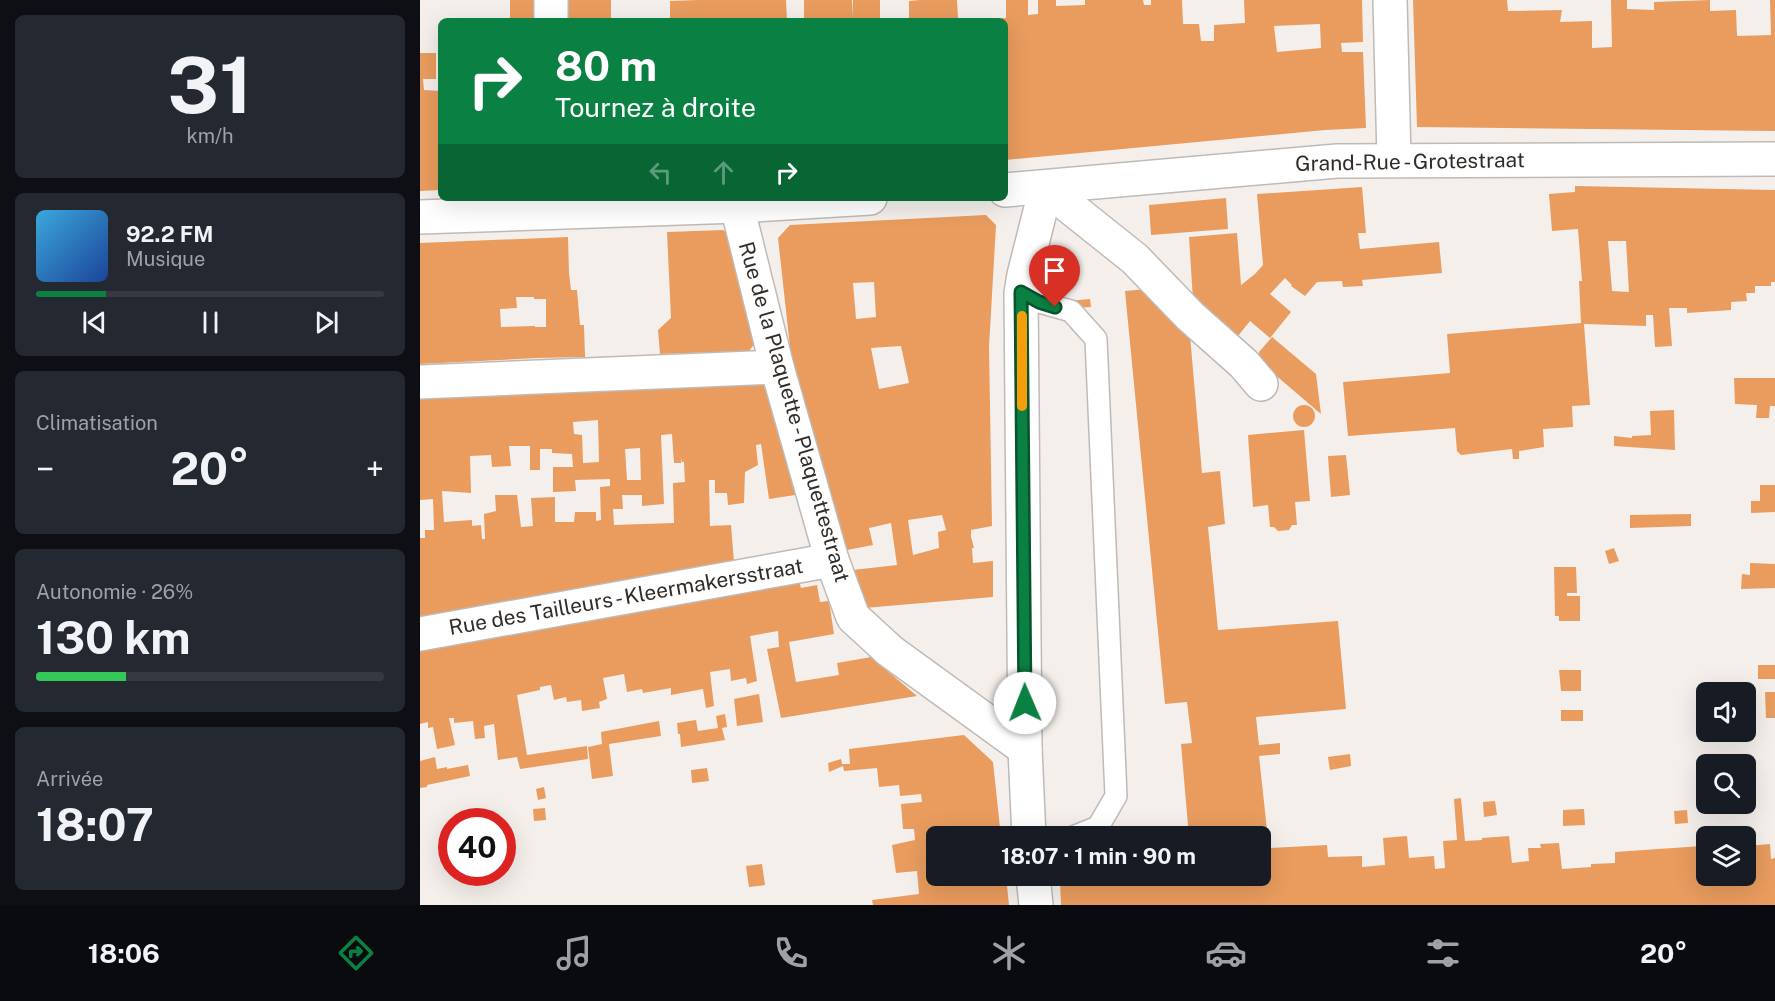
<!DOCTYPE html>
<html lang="fr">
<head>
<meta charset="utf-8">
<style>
  :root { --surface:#171b24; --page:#242831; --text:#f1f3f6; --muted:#9ea1a6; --line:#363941; --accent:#0b8043 }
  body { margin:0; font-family:"Public Sans",sans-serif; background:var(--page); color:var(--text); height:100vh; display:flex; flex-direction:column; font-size:22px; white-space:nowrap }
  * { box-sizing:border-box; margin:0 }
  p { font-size:20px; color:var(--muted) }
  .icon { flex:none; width:33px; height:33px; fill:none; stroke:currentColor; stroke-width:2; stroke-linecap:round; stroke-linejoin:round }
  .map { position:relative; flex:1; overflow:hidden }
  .details { display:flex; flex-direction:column; gap:15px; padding:15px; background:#0d0f14; width:420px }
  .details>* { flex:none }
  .guide { position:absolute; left:18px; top:18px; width:570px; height:183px; border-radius:9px; box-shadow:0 6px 24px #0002; background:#0b8043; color:#fff; overflow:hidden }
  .controls { position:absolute; left:1276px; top:682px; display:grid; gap:12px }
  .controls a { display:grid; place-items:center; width:60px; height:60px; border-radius:9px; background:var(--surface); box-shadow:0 6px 24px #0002; font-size:30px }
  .speed { position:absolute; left:18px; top:808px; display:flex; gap:12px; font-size:30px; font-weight:700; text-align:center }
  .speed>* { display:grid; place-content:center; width:78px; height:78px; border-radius:50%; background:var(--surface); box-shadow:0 6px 24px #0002; line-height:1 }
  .speed .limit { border:9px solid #d22; background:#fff; color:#111 }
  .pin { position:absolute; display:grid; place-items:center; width:51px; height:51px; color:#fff; margin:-62px -26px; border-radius:50% 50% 50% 0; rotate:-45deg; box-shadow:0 0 6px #0007 }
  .pin .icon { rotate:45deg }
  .me { position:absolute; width:66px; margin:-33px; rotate:359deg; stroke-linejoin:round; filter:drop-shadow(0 0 4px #0008) }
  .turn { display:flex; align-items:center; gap:21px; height:126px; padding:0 18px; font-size:27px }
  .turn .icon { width:78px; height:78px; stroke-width:2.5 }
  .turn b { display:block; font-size:42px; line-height:51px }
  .lanes { display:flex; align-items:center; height:57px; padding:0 18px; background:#0003; justify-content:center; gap:30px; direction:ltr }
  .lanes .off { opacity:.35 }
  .big { font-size:45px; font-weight:700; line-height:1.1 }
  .details .widget { flex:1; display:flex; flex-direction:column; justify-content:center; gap:9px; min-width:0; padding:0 21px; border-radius:9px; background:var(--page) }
  .details .dial { align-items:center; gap:0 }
  .dial b { font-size:78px; line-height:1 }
  .song { display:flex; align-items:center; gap:18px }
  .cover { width:72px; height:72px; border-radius:9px; background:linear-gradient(135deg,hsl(200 70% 55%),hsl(220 70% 35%)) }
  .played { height:6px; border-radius:3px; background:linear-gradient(90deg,var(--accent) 20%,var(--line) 20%) }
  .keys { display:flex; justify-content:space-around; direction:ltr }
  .heat { display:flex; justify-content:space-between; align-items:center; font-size:33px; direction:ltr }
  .charge { height:9px; border-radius:4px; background:linear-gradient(90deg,#34c759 26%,var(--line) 0) }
  .trip { position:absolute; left:506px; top:826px; width:345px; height:60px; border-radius:9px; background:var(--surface); box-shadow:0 6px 24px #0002; font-weight:700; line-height:60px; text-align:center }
  .menu { display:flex; height:96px; justify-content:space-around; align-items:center; background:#090b0e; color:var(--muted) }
  .menu .icon { width:42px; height:42px }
  .menu .current { color:var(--accent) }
  .menu b { font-size:27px; color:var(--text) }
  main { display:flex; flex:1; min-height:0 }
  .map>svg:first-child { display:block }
</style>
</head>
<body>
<main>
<section class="details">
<div class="widget dial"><b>31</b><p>km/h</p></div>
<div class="widget">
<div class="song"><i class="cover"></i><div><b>92.2 FM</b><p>Musique</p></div></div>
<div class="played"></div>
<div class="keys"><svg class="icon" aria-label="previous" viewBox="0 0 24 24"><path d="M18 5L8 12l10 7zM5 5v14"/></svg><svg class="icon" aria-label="pause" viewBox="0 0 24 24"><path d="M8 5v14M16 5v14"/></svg><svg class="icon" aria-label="next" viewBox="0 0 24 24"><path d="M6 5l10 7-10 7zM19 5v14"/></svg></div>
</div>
<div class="widget"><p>Climatisation</p>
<div class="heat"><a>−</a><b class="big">20°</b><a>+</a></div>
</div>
<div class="widget"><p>Autonomie · 26%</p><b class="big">130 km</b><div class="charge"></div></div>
<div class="widget"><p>Arrivée</p><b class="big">18:07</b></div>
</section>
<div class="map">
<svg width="1355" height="905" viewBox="0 0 1355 905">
  <rect width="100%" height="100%" fill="#f4efeb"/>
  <g fill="#e99c5e" fill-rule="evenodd">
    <rect x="90" y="0" width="26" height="18"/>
    <rect x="148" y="0" width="43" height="21"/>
    <polygon points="278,0 366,0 367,21 250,21 250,1"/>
    <polygon points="384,0 432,0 433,17 433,0 460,0 460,21 384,21"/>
    <polygon points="500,0 537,0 538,18 544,21 489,21 489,1"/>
    <path d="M586,0H608V15L618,14V0H636V6L665,5V0H723L724,5H731V0H762L763,24H779L781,41H794V25L825,23L824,0H942L943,42L921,43L922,52H943L946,128L905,130L585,160V21H548V19L586,18ZM900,24L901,48L857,52L854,26Z"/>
    <polygon points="993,0 1087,0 1088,11 1142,10 1140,22 1172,21 1172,48 1192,47 1191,0 1207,0 1207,9 1234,10 1234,2 1290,0 1290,11 1316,10 1317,36 1351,35 1350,0 1355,0 1355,131 997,127"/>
    <polygon points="0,53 16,53 16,79 3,79 4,90 21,91 21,190 0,191"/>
    <path d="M1155,186L1355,190V282H1351V286H1335V293H1326L1327,301L1311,302V310L1267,313V308H1249L1252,346L1235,347L1233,315H1226V326L1164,324L1170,405L1152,406L1153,427L1123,429L1124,447L1099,451V459H1093L1092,449L1041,455L1037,451L1035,428L928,436L923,382L1030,373L1027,334L1161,323L1159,281H1162L1158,229L1132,231L1129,194L1155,192ZM1188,241H1206L1209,292L1192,291Z"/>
    <polygon points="942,187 946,233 938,233 940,249 1019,242 1022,273 942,280 943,286 923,287 922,281 897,282 885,296 871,286 872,285 865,278 850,294 871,312 850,338 830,321 814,341 773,300 769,237 817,233 821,285 835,274 843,265 837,194"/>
    <polygon points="806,198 808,229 731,235 729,205"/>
    <path d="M566,215L576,225L569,347L572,526L551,530V537L554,548H552L553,563L573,561V597L444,608L433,570L477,565L471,523L449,528L453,545L427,550L371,356L358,238L370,225ZM454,282L456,317L436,319L433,283ZM481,346L489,383L459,389L451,348ZM522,515L526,530L518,532L519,548L493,555L488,520Z"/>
    <polygon points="303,230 312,236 338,339 329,351 240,354 238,330 251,318 247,232"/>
    <path d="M148,237L149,273L151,290H157L160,325H164L165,357L117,358L0,364V243ZM96,297H114V299H126V327H115V326L81,327L80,309L97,308Z"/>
    <polygon points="727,289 769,324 782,473 800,471 805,524 788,527 798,630 918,621 926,709 836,717 839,745 860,743 860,754 839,756 849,848 907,845 908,857 942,856 942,867 965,865 963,838 987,836 989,858 1014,856 1015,869 1025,868 1023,841 1037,840 1034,799 1041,798 1045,841 1062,840 1062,838 1089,836 1092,863 1109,861 1108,848 1121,848 1120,844 1139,843 1142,869 1171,867 1171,864 1195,863 1195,852 1282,846 1282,837 1287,836 1287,876 1326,876 1326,846 1350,844 1351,859 1355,858 1355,905 641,905 640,883 676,876 682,876 683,886 707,883 706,876 731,876 732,884 756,882 756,876 840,876 840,837 769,837 761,744 772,743 767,702 745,704 705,291"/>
    <polygon points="670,299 671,307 650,308 649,301"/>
    <polygon points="852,337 896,374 901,414 840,362 839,352"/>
    <polygon points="1314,378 1355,378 1355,406 1350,406 1349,418 1336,418 1337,405 1315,404"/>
    <path d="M346,382L382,494L349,499L341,444L336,445L338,465L325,472L324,503L308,505L307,493H295V480H289L290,526L311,525L314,562L0,618V538H5V530H14L13,499L0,500V396ZM178,420L179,462L163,463L162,435L154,434L153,422ZM252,434L254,463H261L262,458V462H264L265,482L253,483L254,523L194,525L193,509H203L202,495H222V506L244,504L241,435ZM89,446H110V470H120V449H132V453L152,454L153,467H133V492L156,491L155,480L190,479V486L180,487L181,520L176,521V512H155L154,522H135V497L111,498L113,526L101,527L97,495H75L76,511L64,514L65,539H62L61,525L52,526V520L24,522L22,491L51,493L50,456L71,455L72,467L91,466ZM220,448L221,480H207L205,449Z"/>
    <circle cx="884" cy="416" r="11"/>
    <polygon points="1254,410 1255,450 1194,446 1194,436 1212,438 1212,436 1231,435 1230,411"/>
    <polygon points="884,430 890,501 875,502 877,525 872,525 869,530 858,531 854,527 850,527 848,505 833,507 828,435"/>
    <polygon points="926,455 930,495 911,497 908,456"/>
    <polygon points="1340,485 1355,485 1355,512 1331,513 1331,501 1340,501"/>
    <polygon points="1271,514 1271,526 1210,528 1210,515"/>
    <polygon points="1194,548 1199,561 1189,564 1185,551"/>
    <polygon points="1330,563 1355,564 1355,588 1321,589 1322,574 1330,575"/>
    <polygon points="1134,567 1156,567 1157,593 1147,593 1147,596 1160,596 1160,621 1139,621 1139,616 1135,616"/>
    <polygon points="379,581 381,588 397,585 400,602 409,601 414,634 369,642 376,682 419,675 417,663 451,657 497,696 361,718 347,649 359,647 358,631 330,636 337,681 327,684 326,678 311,681 310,669 290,672 294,706 286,708 283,689 251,695 251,688 223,693 222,689 207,692 204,674 183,678 187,699 179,702 180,708 162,711 161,700 147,702 146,697 134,700 131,685 120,687 120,690 97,695 107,755 167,746 168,759 100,769 97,757 78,760 74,724 64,726 65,738 55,739 53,721 34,723 34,718 29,718 35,745 17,749 13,727 8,728 8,722 0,724 0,649"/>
    <rect x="1338" y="665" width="17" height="14"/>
    <polygon points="1139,670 1161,670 1161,691 1141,691"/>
    <polygon points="1345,692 1355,692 1355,718 1346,718"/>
    <polygon points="339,694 343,722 317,726 314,699"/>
    <rect x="1141" y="710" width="22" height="11"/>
    <polygon points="305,714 307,727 302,728 305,740 261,747 260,734 258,734 257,723 276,720 278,731 298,728 296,716"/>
    <polygon points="239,721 241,736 189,744 193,776 172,779 168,747 182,744 181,732"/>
    <polygon points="544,735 573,762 581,837 516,837 516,876 586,876 589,905 453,905 452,900 499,894 497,871 476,873 472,845 495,840 494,829 483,829 481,804 502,802 501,794 480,796 479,785 459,787 457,768 424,771 423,766 409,772 408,763 421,759 422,764 430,764 429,749"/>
    <polygon points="930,754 931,766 910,770 908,757"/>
    <polygon points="15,757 17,769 27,767 27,769 48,765 50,776 7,785 7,787 0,788 0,761"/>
    <polygon points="287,768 289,781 272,783 271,770"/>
    <polygon points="124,787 126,798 118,800 116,789"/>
    <polygon points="1075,801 1077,815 1064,817 1063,802"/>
    <polygon points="125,808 126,820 114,821 113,809"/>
    <polygon points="1164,809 1165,825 1143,826 1143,810"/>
    <polygon points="1267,810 1268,823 1255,824 1254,811"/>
    <polygon points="342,864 345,885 329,887 326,866"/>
  </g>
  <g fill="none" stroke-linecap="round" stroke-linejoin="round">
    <g stroke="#bfbab6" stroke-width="24">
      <polyline id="service" points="601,293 619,302 651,311 676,339 696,796 678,827 653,837"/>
    </g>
    <g stroke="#bfbab6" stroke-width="36">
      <g id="minor">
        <polyline points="131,0 131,21"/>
        <polyline points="970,0 974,159"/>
        <polyline points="626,188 715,259 770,316 824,364 841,384"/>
        <polyline points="317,206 357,367 412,560 433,617 470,651 605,749"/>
        <polyline points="0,382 357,367"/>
        <polyline points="0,634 412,560"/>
      </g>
    </g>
    <g stroke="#bfbab6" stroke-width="36">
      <g id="tertiary">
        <polyline points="609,837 605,749 601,293 604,275 626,188"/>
        <polyline points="613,876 616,905"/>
      </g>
    </g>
    <g stroke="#bfbab6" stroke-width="36">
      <g id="secondary">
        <polyline points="585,190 917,161 1355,159"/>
        <polyline points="0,217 317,206 450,198"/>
      </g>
    </g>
    <use href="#service" stroke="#fff" stroke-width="21"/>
    <use href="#minor" stroke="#fff" stroke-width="33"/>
    <use href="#tertiary" stroke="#fff" stroke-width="33"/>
    <use href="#secondary" stroke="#fff" stroke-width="33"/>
  </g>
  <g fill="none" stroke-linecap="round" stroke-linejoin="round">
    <g stroke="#07532c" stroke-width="15">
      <polyline id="route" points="605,703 601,292 619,302 635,307"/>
    </g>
    <use href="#route" stroke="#0b8043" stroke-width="10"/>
    <polyline stroke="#f59e0b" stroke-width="10" points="602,316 602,406"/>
  </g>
  <g text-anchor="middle" stroke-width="4.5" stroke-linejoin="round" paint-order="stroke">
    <g font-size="21" fill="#2f2d2c" stroke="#fefdfc">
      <text transform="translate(990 162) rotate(-1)" y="7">Grand-Rue - Grotestraat</text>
      <text transform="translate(374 412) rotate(74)" y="7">Rue de la Plaquette - Plaquettestraat</text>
      <text transform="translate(206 597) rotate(-10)" y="7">Rue des Tailleurs - Kleermakersstraat</text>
    </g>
  </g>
</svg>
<div class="controls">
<a><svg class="icon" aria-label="sound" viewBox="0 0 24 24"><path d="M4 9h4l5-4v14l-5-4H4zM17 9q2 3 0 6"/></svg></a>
<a><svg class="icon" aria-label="search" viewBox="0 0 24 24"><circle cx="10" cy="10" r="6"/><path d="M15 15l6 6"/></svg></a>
<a><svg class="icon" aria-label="layers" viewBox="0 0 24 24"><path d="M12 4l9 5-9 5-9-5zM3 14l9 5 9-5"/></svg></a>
</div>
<div class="speed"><div class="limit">40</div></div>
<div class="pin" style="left:635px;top:307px;background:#d93025"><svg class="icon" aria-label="arrive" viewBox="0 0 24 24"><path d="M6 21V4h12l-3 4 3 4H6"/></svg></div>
<svg class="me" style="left:605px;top:703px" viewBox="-20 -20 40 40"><circle r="19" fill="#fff"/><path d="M0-13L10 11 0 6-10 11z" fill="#0b8043"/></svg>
<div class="trip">18:07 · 1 min · 90 m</div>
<div class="guide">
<div class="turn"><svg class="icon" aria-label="right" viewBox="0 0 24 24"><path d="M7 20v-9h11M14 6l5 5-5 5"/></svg><div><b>80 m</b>Tournez à droite</div></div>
<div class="lanes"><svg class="icon off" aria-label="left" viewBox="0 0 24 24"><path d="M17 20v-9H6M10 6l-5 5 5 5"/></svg><svg class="icon off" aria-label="ahead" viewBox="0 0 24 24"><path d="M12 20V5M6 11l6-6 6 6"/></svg><svg class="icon" aria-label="right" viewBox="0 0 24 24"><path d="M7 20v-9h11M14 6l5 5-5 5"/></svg></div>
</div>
</div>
</main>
<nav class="menu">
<b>18:06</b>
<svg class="icon current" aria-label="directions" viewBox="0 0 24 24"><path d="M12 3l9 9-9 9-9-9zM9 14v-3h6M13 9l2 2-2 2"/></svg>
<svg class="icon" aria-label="music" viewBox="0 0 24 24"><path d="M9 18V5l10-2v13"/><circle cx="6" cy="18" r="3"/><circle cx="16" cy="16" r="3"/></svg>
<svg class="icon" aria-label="phone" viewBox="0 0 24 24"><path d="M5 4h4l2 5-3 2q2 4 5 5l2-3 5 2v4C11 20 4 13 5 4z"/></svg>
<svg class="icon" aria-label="climate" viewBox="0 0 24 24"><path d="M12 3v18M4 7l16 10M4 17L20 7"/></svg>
<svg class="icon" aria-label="car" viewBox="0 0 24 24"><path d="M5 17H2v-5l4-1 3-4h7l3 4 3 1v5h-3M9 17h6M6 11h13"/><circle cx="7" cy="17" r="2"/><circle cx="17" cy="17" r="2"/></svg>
<svg class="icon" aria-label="filters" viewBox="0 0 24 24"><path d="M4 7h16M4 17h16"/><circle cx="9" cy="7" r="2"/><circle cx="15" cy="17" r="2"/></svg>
<b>20°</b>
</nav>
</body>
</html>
